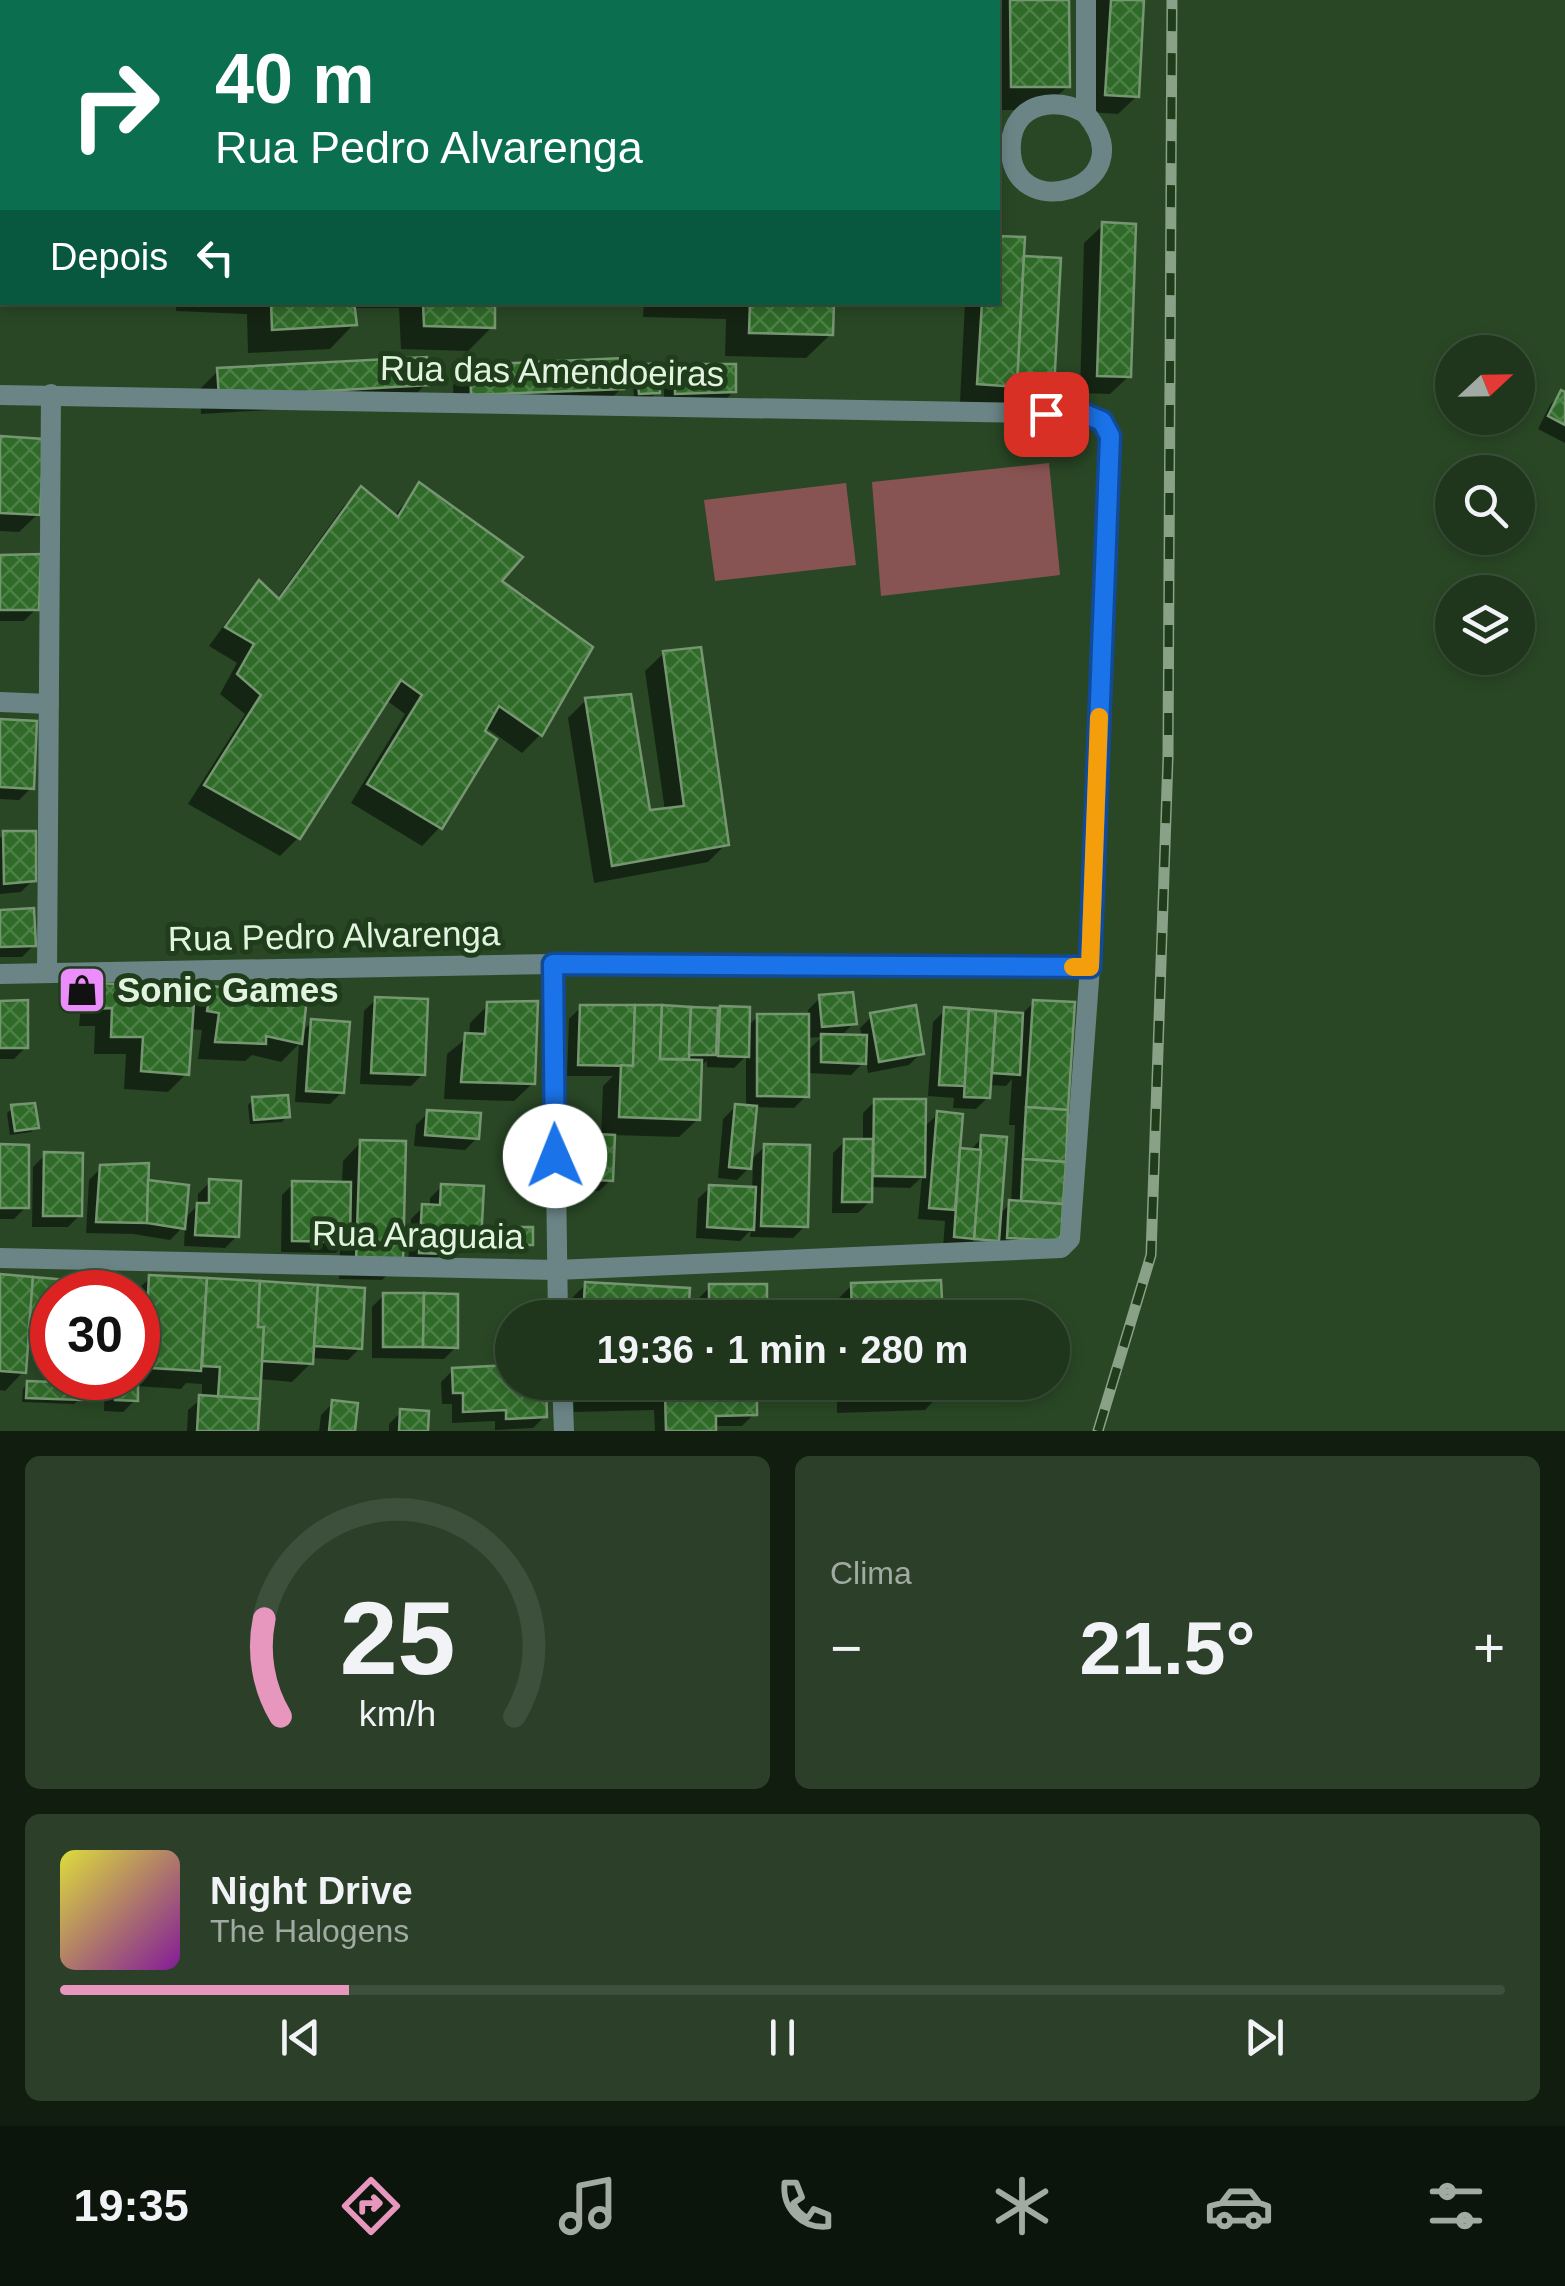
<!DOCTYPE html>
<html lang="pt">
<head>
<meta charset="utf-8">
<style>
  :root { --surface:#1f351c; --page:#2c4029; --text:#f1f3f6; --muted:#a1aba3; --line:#3c503b; --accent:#e797bd }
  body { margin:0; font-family:Arial,sans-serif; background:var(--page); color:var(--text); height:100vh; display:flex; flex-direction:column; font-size:38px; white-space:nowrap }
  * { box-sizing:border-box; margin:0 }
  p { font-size:32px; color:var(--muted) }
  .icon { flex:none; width:55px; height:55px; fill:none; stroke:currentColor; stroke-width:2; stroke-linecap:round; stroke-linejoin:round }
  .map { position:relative; height:1431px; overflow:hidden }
  .side { display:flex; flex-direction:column; gap:25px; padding:25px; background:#111d0f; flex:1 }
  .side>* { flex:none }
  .top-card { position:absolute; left:0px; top:0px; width:1000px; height:305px; box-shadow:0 5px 15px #0003,0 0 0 2px var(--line); background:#0b6e4f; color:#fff; overflow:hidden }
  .needle { width:65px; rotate:68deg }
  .buttons { position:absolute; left:1435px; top:335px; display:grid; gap:20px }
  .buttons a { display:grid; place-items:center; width:100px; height:100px; border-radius:50%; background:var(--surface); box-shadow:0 5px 15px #0003,0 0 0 2px var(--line); font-size:50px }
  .speed { position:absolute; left:30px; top:1270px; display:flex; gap:20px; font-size:50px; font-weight:700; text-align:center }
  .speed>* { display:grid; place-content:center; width:130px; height:130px; border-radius:50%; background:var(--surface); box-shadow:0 5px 15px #0003,0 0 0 2px var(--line); line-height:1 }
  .speed .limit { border:15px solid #d22; background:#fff; color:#111 }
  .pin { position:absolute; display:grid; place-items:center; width:85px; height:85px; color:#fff; margin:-42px; border-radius:20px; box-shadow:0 5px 15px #0006 }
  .me { position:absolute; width:110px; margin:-55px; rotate:359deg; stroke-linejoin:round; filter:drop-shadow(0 0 8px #0008) }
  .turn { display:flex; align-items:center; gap:35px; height:210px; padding:0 50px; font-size:45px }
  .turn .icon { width:130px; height:130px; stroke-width:2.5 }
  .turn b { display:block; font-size:70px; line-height:85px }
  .then { display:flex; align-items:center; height:95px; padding:0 50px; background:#0003; gap:20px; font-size:38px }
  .big { font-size:75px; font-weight:600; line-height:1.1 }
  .side .tile { flex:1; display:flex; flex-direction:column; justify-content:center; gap:15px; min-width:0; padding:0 35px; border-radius:15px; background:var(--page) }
  .side .dial { align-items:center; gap:0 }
  .dial svg { height:260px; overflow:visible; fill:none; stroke:var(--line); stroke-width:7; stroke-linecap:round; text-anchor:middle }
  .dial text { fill:var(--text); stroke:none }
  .song { display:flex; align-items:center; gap:30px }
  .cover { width:120px; height:120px; border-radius:15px; background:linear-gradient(135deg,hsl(60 70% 55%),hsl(290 70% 35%)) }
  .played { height:10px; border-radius:5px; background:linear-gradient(90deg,var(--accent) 20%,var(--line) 20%) }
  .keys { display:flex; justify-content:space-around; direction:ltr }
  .heat { display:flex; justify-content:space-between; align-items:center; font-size:55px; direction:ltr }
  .side .tiles { flex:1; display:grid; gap:25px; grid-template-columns:1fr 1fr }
  .tile:last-child { grid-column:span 2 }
  .trip { position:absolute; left:495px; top:1300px; width:575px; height:100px; border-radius:50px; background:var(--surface); box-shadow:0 5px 15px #0003,0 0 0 2px var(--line); font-weight:600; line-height:100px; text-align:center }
  .dock { display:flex; height:160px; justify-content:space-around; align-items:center; background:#0c150b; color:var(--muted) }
  .dock .icon { width:70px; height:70px }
  .dock .current { color:var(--accent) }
  .dock b { font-size:45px; color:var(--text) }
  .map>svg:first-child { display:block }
</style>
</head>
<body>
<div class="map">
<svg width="1565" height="1431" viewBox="0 0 1565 1431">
  <defs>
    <pattern id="building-cross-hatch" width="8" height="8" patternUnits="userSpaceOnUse" patternTransform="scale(2.5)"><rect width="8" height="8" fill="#2f6a28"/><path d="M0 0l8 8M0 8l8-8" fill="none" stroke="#4d8047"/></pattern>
  </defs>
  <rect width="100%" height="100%" fill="#294725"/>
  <g fill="#885453">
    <polygon points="1049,463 1060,575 881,596 872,482"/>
    <polygon points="846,483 856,565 715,581 704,500"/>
  </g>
  <g fill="#0007" fill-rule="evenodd">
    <polygon points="0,0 89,0 89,2 2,2 0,83"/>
    <polygon points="173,0 282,0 282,2 170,2"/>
    <polygon points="330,0 444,0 327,2"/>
    <polygon points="592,0 939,0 592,2"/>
    <polygon points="986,0 1067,0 1068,86 1043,110 998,110 998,2"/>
    <polygon points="1094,0 1142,0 1137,96 1118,114 1088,112"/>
    <polygon points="0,205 2,302 10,304 0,304"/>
    <polygon points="1103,225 1129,376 1110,394 1080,393 1084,243"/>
    <polygon points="998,238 1022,240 1021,258 1059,260 1052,388 1033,406 960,402 965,302 998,302"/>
    <polygon points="176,302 492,302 492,327 468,351 401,349 399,308 353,308 354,324 330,349 248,353 247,314 176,311"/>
    <polygon points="644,302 893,302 831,304 831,334 806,358 725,356 726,319 643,317"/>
    <polygon points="676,366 734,391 722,403 664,405 664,378"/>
    <polygon points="471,367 622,388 603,406 454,413 453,385"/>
    <polygon points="637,367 658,392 652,397 634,398 632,373"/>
    <polygon points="218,371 426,384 408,402 201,414 200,389"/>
    <polygon points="1561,393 1565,395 1565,443 1538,429 1550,405"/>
    <polygon points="0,438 38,514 19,532 0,531"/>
    <polygon points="419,486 498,582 540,735 522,753 484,726 440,827 422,846 351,803 405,714 386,700 298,838 280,856 188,804 245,714 220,694 237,663 209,646 241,602 259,584 276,600 343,507 361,489 394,516"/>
    <polygon points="0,557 36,609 24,621 0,621"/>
    <polygon points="664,653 726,844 708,862 594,883 568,718 586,700 648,813 665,811 645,671"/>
    <polygon points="0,722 31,788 19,800 0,799"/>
    <polygon points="4,834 33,880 21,892 0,894 0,838"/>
    <polygon points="0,912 34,945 22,957 0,957"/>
    <polygon points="99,985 191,1009 212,988 301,1032 312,1022 342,1092 330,1104 295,1102 299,1044 281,1062 252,1055 245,1061 198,1059 202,1030 189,1029 186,1074 168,1092 124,1089 126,1054 94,1054 95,1026 79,1026 81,1004"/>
    <path d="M820,998L854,1023L840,1037L862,1038L860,1028L872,1016L921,1053L909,1065L868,1073L866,1060L851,1075L806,1073V1096L794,1108L754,1107L749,1162L765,1146L805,1226L793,1238L750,1237L751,1230L740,1241L696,1238L698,1199L710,1187L752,1190L753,1164L737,1180L718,1178L723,1119L735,1107L746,1108V1056L734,1068L707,1067V1061L701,1066L698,1119L679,1137L612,1135L611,1179L599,1191L566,1190L568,1148L580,1136L601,1137L603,1086L613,1076H567L569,1019L581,1007L748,1009L747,1027L758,1016L809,1017L808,1010ZM822,1037L806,1052V1038Z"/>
    <polygon points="376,999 423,1074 411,1086 360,1084 364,1011"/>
    <polygon points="1034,1002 1058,1240 997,1249 997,1239 985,1251 943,1248 945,1221 918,1219 922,1177 910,1188 870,1187 870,1201 858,1213 832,1213 833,1153 845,1141 863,1142 863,1113 875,1101 923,1128 938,1114 957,1150 971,1150 982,1138 998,1215 1011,1203 1015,1125 1009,1125 1012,1079 1006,1086 989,1085 988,1097 976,1109 953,1108 954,1098 928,1096 933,1022 945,1010 1021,1015"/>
    <polygon points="0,1003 26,1047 14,1059 0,1059"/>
    <polygon points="488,1005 533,1083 514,1101 444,1099 447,1054 469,1036 470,1023"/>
    <polygon points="253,1100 287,1116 282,1122 250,1124 248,1105"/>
    <polygon points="13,1108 36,1127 31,1132 10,1135 7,1113"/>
    <polygon points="428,1113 477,1138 465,1150 414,1146 416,1125"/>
    <polygon points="361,1142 400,1262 382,1280 339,1279 340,1248 336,1253 281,1252 282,1195 294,1183 342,1184 343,1161"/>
    <polygon points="0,1146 26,1207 14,1219 0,1219"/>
    <polygon points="45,1155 80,1215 68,1227 32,1227 33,1167"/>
    <polygon points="101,1168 146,1182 183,1220 198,1205 198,1194 210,1182 237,1236 225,1248 184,1246 185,1225 170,1240 133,1234 86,1233 89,1180"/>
    <polygon points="442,1186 479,1241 467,1253 443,1252 430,1265 408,1264 411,1219 423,1207 430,1207 430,1198"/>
    <polygon points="499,1229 530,1244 525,1249 494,1249 493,1234"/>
    <polygon points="0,1276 124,1287 123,1292 52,1292 52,1343 26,1340 23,1372 5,1391 0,1390"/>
    <polygon points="150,1278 363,1290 360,1348 348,1360 311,1358 311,1363 292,1382 259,1379 256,1431 187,1431 188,1410 202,1398 202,1384 186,1383 181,1389 136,1386 135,1400 123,1412 104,1411 105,1378 138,1378 135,1292"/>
    <polygon points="586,1284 686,1318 567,1318 567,1303"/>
    <polygon points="852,1285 940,1318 820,1318 826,1311 834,1311 833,1304"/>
    <polygon points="710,1287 765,1318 698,1318 698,1299"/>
    <polygon points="384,1295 456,1347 444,1359 372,1358 372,1307"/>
    <polygon points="512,1368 512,1382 545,1416 533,1428 495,1430 495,1421 452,1423 452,1404 442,1404 441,1382 453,1370"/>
    <polygon points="573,1382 673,1382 670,1396 758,1394 757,1382 943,1382 943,1391 925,1410 837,1413 837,1396 754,1398 754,1414 742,1426 713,1426 713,1431 655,1431 654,1410 574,1412"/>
    <polygon points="28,1383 79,1399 74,1404 22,1402 23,1389"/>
    <polygon points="333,1403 353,1431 319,1431 321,1415"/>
    <polygon points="401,1412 426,1431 389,1431 389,1424"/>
  </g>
  <g fill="url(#building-cross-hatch)" stroke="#759670" stroke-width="2.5">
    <polygon points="0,0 91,0 91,2 2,2 0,66"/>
    <rect x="175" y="0" width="110" height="2"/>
    <polygon points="615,0 941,0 615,2"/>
    <polygon points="1010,0 1069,0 1070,87 1011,87"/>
    <polygon points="1111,0 1144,0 1139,97 1105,95"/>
    <polygon points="1102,222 1136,224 1131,377 1097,376"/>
    <polygon points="998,236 1025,237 1017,387 977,384 982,302 998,302"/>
    <polygon points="1024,256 1061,258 1054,389 1017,387"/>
    <polygon points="271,302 354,302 357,325 272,330"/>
    <polygon points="423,302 495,302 495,328 424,326"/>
    <polygon points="750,302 834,302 833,335 749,333"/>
    <polygon points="427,357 429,385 219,397 217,368"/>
    <polygon points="623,358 624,389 471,395 470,365"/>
    <polygon points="658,363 660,393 639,394 636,365"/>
    <polygon points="675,364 736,364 736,392 675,394"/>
    <polygon points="1561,390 1565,392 1565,425 1548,416"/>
    <polygon points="0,436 44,439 40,515 0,513"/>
    <polygon points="419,482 523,557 502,581 593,647 542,736 499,706 485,731 497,739 442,829 367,784 422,695 401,680 300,839 204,785 261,695 237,674 254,644 225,627 259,580 279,599 361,486 398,517"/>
    <polygon points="41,554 39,610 0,610 0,555"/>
    <polygon points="701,647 729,845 612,866 585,698 631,694 650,810 684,806 663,651"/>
    <polygon points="0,719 37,721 34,789 0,787"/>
    <polygon points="3,831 36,831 36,881 4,884"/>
    <polygon points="34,908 36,946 0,947 0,910"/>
    <polygon points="98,983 195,988 189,1075 141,1071 143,1037 111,1037 112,1008 96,1009"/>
    <polygon points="211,986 307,997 302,1044 266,1036 266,1044 215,1042 219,1013 207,1011"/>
    <polygon points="853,992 857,1024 822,1027 819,995"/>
    <polygon points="375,997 428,999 425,1075 371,1073"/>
    <polygon points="28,1000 28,1048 0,1048 0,1001"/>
    <polygon points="1033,1000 1075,1002 1068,1110 1026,1107"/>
    <polygon points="538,1001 535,1084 461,1082 465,1033 485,1034 487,1002"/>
    <polygon points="580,1005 635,1005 633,1066 578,1065"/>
    <polygon points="635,1005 662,1005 660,1059 702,1060 700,1120 619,1117 621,1065 633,1066"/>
    <polygon points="662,1005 691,1007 689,1059 660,1059"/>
    <polygon points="916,1005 924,1054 879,1062 870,1013"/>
    <polygon points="720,1006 750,1007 749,1057 718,1056"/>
    <polygon points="691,1007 718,1008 716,1055 689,1055"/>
    <polygon points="944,1007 969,1009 965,1086 939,1085"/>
    <polygon points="969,1009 996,1011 990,1098 964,1097"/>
    <polygon points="996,1011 1023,1013 1020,1075 992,1073"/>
    <polygon points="757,1014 809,1014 809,1097 757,1096"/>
    <polygon points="311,1019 350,1022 344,1093 306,1091"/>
    <polygon points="821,1034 867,1035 866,1064 821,1062"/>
    <polygon points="288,1095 290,1117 254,1120 252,1097"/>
    <polygon points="874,1099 926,1099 925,1177 873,1176"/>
    <polygon points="35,1103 39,1128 15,1131 11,1105"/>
    <polygon points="735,1104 757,1106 751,1169 729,1167"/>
    <polygon points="1026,1107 1068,1110 1066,1162 1023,1159"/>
    <polygon points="427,1110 481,1113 479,1139 425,1135"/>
    <polygon points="937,1111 963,1114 955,1210 929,1208"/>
    <polygon points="579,1133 615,1135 613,1181 577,1179"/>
    <polygon points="981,1135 1007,1137 999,1241 974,1239"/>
    <polygon points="844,1139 873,1139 872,1202 842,1202"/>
    <polygon points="360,1140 406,1141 403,1263 356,1261"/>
    <polygon points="0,1144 29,1145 29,1208 0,1208"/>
    <polygon points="764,1144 810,1145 808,1227 761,1226"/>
    <polygon points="960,1148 981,1150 974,1239 954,1237"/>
    <polygon points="44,1152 83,1153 82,1216 43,1216"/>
    <polygon points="1023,1159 1066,1162 1063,1204 1021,1201"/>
    <polygon points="149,1163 147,1223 96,1222 100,1165"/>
    <polygon points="209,1179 241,1181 239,1237 195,1235 197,1203 209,1203"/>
    <polygon points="148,1180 189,1185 185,1229 147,1223"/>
    <polygon points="292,1181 351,1182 350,1242 292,1241"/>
    <polygon points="441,1184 484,1186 481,1242 445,1240 444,1254 419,1253 422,1204 440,1205"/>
    <polygon points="709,1185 756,1187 754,1230 707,1227"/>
    <polygon points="1009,1200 1063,1204 1061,1241 1007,1238"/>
    <rect x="498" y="1227" width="35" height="18"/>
    <polygon points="0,1274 33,1277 26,1373 0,1371"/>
    <polygon points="149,1275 207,1278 201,1371 151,1368 153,1333 146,1333"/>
    <polygon points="33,1277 126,1285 126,1292 52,1292 52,1331 29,1329"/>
    <polygon points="207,1278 260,1281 258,1327 264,1327 260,1399 218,1397 220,1367 202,1366"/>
    <polygon points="941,1280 943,1318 852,1318 851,1283"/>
    <polygon points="260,1281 318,1285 313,1364 262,1361 264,1327 258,1327"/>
    <polygon points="585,1282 690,1288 688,1318 583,1318"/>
    <rect x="709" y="1284" width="58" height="34"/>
    <polygon points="318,1285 365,1288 362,1349 314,1346"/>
    <polygon points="383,1293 424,1293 423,1347 383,1347"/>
    <polygon points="424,1293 458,1294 458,1348 423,1347"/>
    <polygon points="138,1345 138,1401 115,1400 116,1378 138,1378"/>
    <polygon points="512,1365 512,1382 546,1382 547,1417 506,1419 506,1410 463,1412 463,1393 453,1393 452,1368"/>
    <polygon points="27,1381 82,1383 82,1400 26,1398"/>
    <polygon points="591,1382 676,1382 676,1393 591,1394"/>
    <polygon points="769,1382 854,1382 854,1385 769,1387"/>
    <polygon points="854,1382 945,1382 946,1392 855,1395"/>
    <polygon points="757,1392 757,1415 716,1416 716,1431 666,1431 665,1393"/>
    <polygon points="199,1395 260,1399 258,1431 197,1431"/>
    <polygon points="332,1400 358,1403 355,1431 329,1431"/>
    <polygon points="400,1409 429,1411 428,1431 399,1431"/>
  </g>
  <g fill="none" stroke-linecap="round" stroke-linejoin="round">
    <g stroke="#6b8587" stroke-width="20">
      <polyline points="492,2 493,0"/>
      <polyline points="534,2 534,0"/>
      <polyline points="0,102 2,102"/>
      <path d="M1086,114C1057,95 1014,103 1011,143C1005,229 1149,189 1086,114V0"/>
      <polyline points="0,148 2,148"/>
      <polyline points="0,395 1085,414 1102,421 1110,436 1090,967 1070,1239 1061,1248 556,1270 0,1258"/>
      <polyline points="0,702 49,704"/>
      <polyline points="553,964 558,1318"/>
      <polyline points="47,973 51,394"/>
      <polyline points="0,974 553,964 1090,967"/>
      <polyline points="562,1382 564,1431"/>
    </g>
    <g stroke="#89a186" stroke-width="11">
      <polyline id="rail" points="1098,1431 1151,1255 1168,758 1172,0"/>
    </g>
    <use href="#rail" stroke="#1f3d1b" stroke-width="8" stroke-dasharray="22" stroke-linecap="butt"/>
  </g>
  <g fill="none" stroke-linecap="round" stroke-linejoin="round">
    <g stroke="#114b97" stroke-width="25">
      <polyline id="route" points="555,1156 553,964 1090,967 1110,436 1102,421 1085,414 1046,414"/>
    </g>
    <use href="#route" stroke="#1a73e8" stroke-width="18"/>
    <polyline stroke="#f59e0b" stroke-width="18" points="1073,967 1090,967 1099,717"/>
  </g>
  <defs>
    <g id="shop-square" transform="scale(2.5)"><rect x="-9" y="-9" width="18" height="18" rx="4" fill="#eb8dfb" stroke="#1f3d1b"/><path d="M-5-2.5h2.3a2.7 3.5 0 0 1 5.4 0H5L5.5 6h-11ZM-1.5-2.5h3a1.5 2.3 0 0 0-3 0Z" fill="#111"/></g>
  </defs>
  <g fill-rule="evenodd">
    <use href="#shop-square" x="82" y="990"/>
  </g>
  <g text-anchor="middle" stroke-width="10" stroke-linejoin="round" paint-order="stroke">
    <g font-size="35" fill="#e2f4e0" stroke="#1f3d1b">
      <text transform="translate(552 371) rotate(1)" y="12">Rua das Amendoeiras</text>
      <text transform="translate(334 936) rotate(-1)" y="12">Rua Pedro Alvarenga</text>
      <text transform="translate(418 1235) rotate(1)" y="12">Rua Araguaia</text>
    </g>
    <g font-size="35" font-weight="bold" fill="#e2f4e0" stroke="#1f3d1b" text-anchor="start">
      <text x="117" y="1002">Sonic Games</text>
    </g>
  </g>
</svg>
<div class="buttons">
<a><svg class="needle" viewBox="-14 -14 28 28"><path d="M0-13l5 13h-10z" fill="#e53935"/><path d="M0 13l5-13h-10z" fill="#a1aba3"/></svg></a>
<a><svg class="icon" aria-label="search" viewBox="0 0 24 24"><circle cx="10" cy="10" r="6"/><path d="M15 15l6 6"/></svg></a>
<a><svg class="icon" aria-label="layers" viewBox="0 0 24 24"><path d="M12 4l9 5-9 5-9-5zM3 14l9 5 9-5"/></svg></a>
</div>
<div class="speed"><div class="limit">30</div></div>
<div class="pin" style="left:1046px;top:414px;background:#d93025"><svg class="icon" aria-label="arrive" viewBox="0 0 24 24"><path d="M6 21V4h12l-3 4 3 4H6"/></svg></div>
<svg class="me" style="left:555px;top:1156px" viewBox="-20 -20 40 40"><circle r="19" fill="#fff"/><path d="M0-13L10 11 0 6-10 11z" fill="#1a73e8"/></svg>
<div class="trip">19:36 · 1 min · 280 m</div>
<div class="top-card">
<div class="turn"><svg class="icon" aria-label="right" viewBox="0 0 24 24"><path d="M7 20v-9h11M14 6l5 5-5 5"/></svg><div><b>40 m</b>Rua Pedro Alvarenga</div></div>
<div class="then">Depois<svg class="icon" aria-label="left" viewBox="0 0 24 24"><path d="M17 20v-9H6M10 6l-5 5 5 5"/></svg></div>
</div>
</div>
<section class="side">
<div class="tiles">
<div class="tile dial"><svg viewBox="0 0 100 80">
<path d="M14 69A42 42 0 1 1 86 69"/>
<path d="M14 69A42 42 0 0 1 9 39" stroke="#e797bd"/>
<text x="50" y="56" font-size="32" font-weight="700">25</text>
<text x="50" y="72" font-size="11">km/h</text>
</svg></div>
<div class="tile"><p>Clima</p>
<div class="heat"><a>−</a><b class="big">21.5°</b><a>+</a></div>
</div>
<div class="tile">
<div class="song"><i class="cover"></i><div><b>Night Drive</b><p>The Halogens</p></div></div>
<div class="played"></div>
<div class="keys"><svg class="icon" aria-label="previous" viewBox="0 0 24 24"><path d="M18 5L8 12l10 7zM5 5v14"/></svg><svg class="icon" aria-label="pause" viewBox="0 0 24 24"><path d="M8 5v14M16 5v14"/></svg><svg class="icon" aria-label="next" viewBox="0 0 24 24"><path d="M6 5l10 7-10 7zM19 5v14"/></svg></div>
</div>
</div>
</section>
<nav class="dock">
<b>19:35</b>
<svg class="icon current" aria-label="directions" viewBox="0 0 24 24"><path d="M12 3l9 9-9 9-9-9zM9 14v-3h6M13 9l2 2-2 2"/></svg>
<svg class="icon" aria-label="music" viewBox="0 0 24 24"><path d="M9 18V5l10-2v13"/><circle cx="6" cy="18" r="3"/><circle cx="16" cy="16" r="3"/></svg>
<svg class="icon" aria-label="phone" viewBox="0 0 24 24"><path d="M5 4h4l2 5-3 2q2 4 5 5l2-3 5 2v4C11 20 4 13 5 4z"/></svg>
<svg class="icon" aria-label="climate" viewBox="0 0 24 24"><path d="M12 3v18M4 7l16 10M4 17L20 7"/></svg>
<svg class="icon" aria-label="car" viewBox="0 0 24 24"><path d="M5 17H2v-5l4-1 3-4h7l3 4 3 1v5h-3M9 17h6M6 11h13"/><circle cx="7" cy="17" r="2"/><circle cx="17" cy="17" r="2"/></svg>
<svg class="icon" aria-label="filters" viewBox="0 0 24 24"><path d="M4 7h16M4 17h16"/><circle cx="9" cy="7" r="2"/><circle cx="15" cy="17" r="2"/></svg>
</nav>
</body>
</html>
